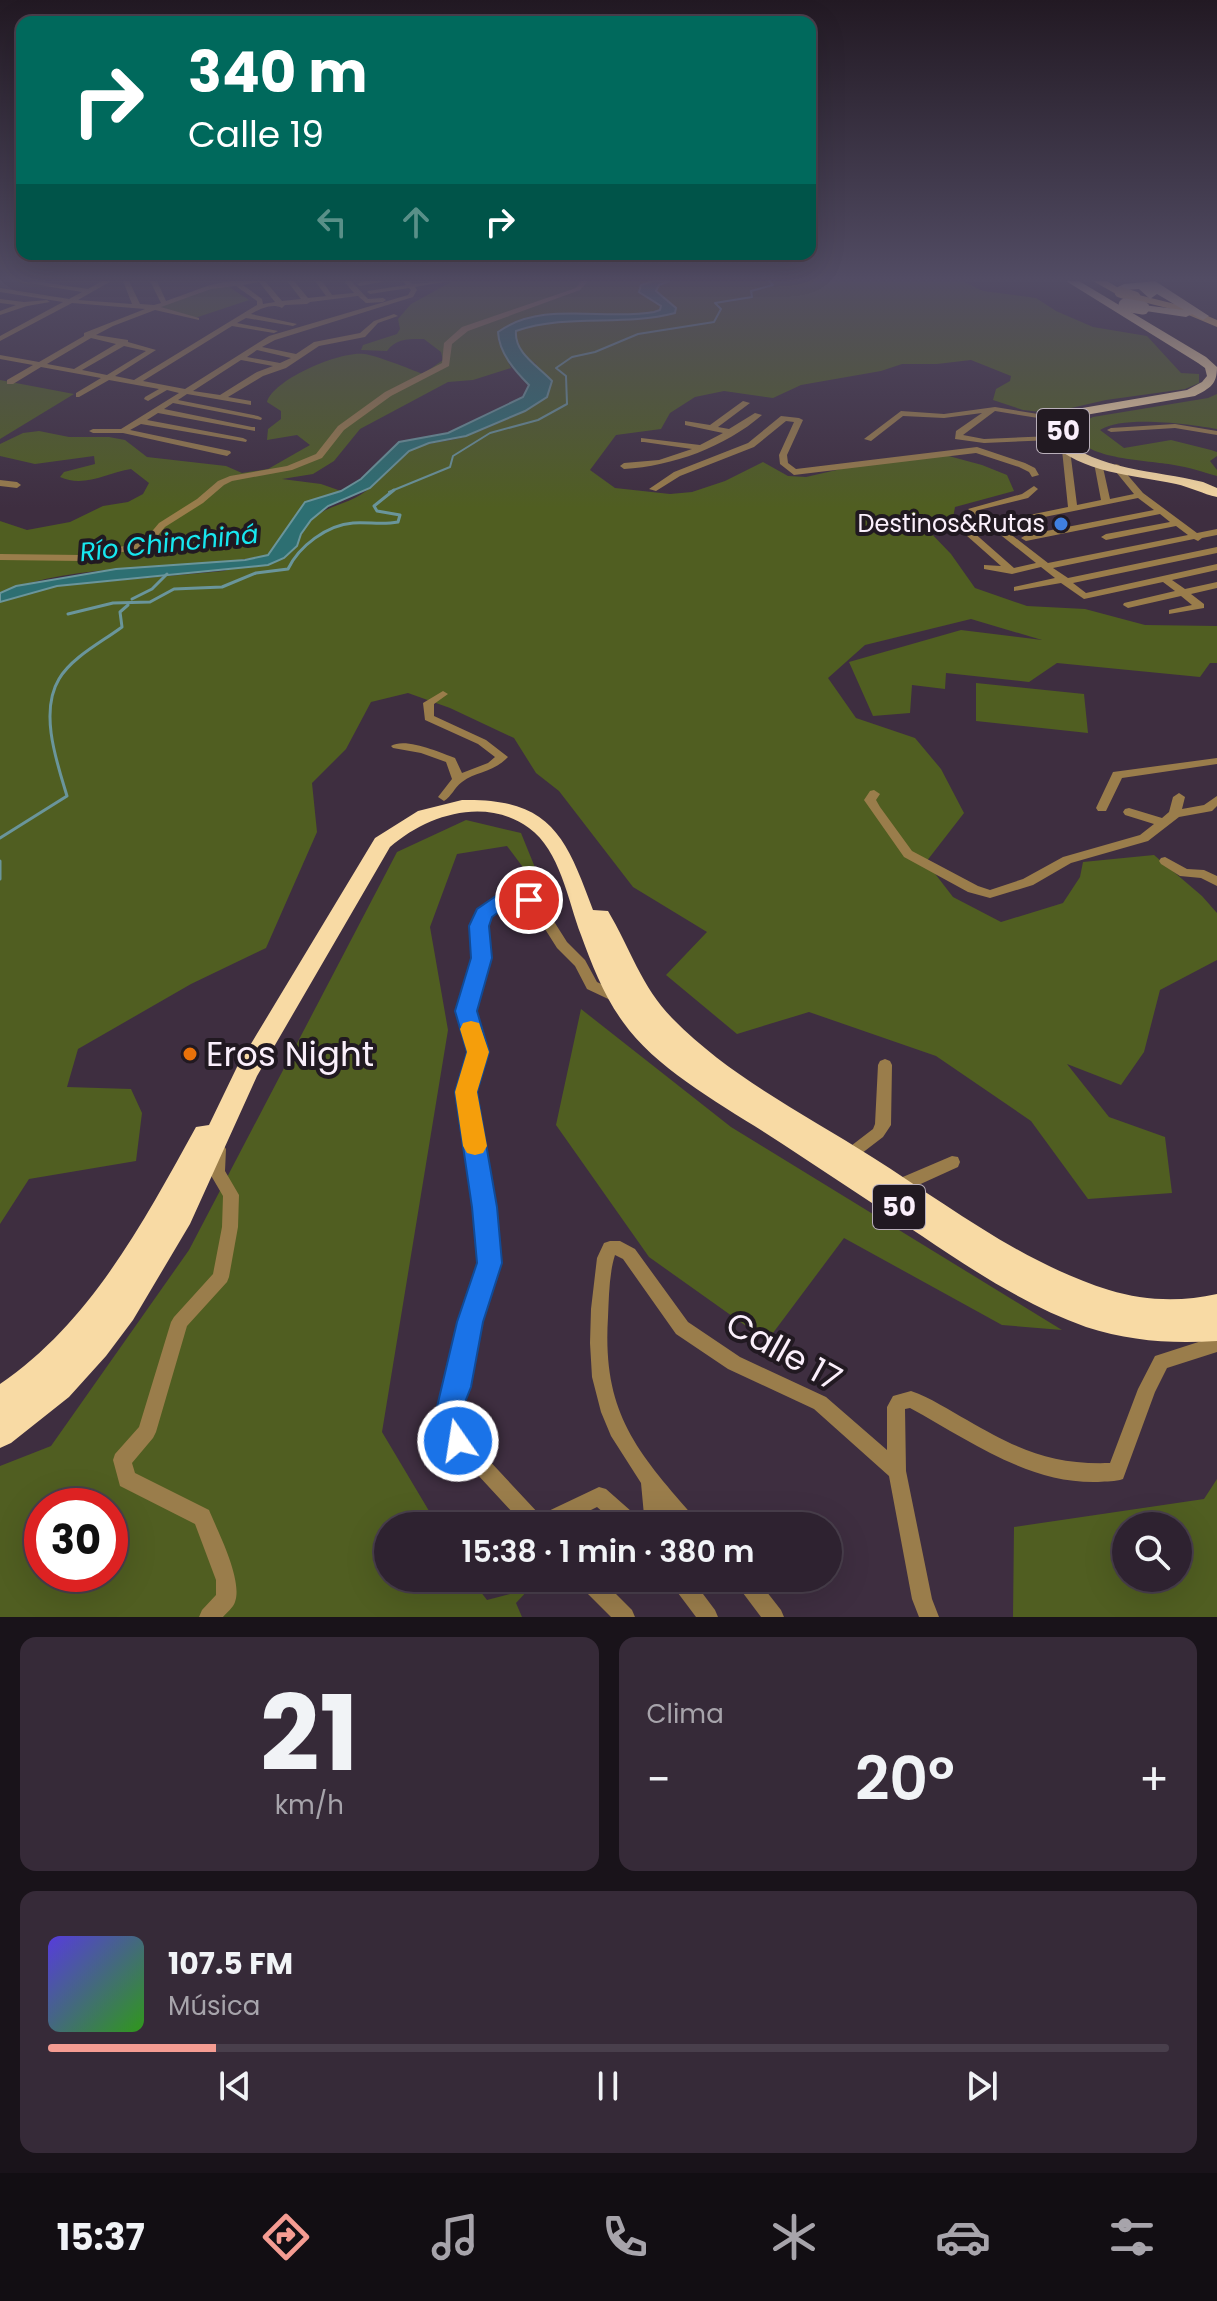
<!DOCTYPE html>
<html lang="es">
<head>
<meta charset="utf-8">
<style>
  :root { --surface:#2e2230; --page:#362a38; --text:#f1f3f6; --muted:#a7a4ab; --line:#493f4c; --accent:#f59c92 }
  body { margin:0; font-family:Poppins,sans-serif; background:var(--page); color:var(--text); height:100vh; display:flex; flex-direction:column; font-size:30px; white-space:nowrap }
  * { box-sizing:border-box; margin:0 }
  p { font-size:26px; color:var(--muted) }
  .icon { flex:none; width:44px; height:44px; fill:none; stroke:currentColor; stroke-width:2; stroke-linecap:round; stroke-linejoin:round }
  .map { position:relative; height:1617px; overflow:hidden }
  .details { display:flex; flex-direction:column; gap:20px; padding:20px; background:#19131a; flex:1 }
  .details>* { flex:none }
  .guide { position:absolute; left:16px; top:16px; width:800px; height:244px; border-radius:16px; box-shadow:0 8px 32px #0002,0 0 0 2px var(--line); background:#00695c; color:#fff; overflow:hidden }
  .fabs { position:absolute; left:1112px; top:1512px; display:grid; gap:16px }
  .fabs a { display:grid; place-items:center; width:80px; height:80px; border-radius:50%; background:var(--surface); box-shadow:0 8px 32px #0002,0 0 0 2px var(--line); font-size:40px }
  .speed { position:absolute; left:24px; top:1488px; display:flex; gap:16px; font-size:40px; font-weight:700; text-align:center }
  .speed>* { display:grid; place-content:center; width:104px; height:104px; border-radius:50%; background:var(--surface); box-shadow:0 8px 32px #0002,0 0 0 2px var(--line); line-height:1 }
  .speed .limit { border:12px solid #d22; background:#fff; color:#111 }
  .pin { position:absolute; display:grid; place-items:center; width:68px; height:68px; color:#fff; margin:-34px; border:4px solid #fff; border-radius:50%; box-shadow:0 2px 8px #0007 }
  .me { position:absolute; width:88px; margin:-44px; rotate:347deg; stroke-linejoin:round; filter:drop-shadow(0 0 6px #0008) }
  .turn { display:flex; align-items:center; gap:28px; height:168px; padding:0 40px; font-size:36px }
  .turn .icon { width:104px; height:104px; stroke-width:2.5 }
  .turn b { display:block; font-size:56px; line-height:68px }
  .lanes { display:flex; align-items:center; height:76px; padding:0 40px; background:#0003; justify-content:center; gap:40px; direction:ltr }
  .lanes .off { opacity:.35 }
  .big { font-size:60px; font-weight:600; line-height:1.1 }
  .details .widget { flex:1; display:flex; flex-direction:column; justify-content:center; gap:12px; min-width:0; padding:0 28px; border-radius:16px; background:var(--page) }
  .details .dial { align-items:center; gap:0 }
  .dial b { font-size:104px; line-height:1 }
  .song { display:flex; align-items:center; gap:24px }
  .cover { width:96px; height:96px; border-radius:12px; background:linear-gradient(135deg,hsl(250 70% 55%),hsl(110 70% 35%)) }
  .played { height:8px; border-radius:4px; background:linear-gradient(90deg,var(--accent) 15%,var(--line) 15%) }
  .keys { display:flex; justify-content:space-around; direction:ltr }
  .heat { display:flex; justify-content:space-between; align-items:center; font-size:44px; direction:ltr }
  .details .tiles { flex:1; display:grid; gap:20px; grid-template-columns:1fr 1fr }
  .widget:last-child { grid-column:span 2 }
  .trip { position:absolute; left:374px; top:1512px; width:468px; height:80px; border-radius:40px; background:var(--surface); box-shadow:0 8px 32px #0002,0 0 0 2px var(--line); font-weight:600; line-height:80px; text-align:center }
  .tabs { display:flex; height:128px; justify-content:space-around; align-items:center; background:#120e13; color:var(--muted) }
  .tabs .icon { width:56px; height:56px }
  .tabs .current { color:var(--accent) }
  .tabs b { font-size:36px; color:var(--text) }
  .map>svg:first-child { display:block }
</style>
</head>
<body>
<div class="map">
<svg width="1217" height="1617" viewBox="0 0 1217 1617">
  <rect width="100%" height="100%" fill="#3e2e40"/>
  <g fill="#505e21" fill-rule="evenodd">
    <path d="M453,281H653L641,285L639,292L661,306V309C635,319 605,314 578,313C548,313 525,320 498,332V340L511,368L473,380L448,382L360,429L334,461L313,474L282,479L321,484L341,491L305,502L268,555C181,573 85,559 0,593V521L27,530L70,522L103,506L128,502L143,494L149,483L131,469C107,473 84,488 60,477L64,472L95,464L94,456L35,464L0,456V444L23,433L39,431L69,437H109L125,440L147,457L226,466L242,473L268,469L310,445L297,435L267,440L268,429L281,419V411L267,402C274,379 340,351 364,354C375,355 410,369 423,374L443,360L441,352L424,339C410,339 396,338 387,351L361,350L363,345L397,334L400,329L398,319L411,304Z"/>
    <path d="M670,281H962L983,291L1036,298L1056,311L1093,327L1147,336L1181,373L1199,374V383L1185,389L1106,400L1049,413L1023,410L993,400L996,389L1010,381L1011,376L971,360L937,364H902L881,371L801,385L773,398L724,391L695,397L670,413L661,429L616,435L590,470L615,488L670,494L692,492L725,481L763,462L788,476L806,477L854,466L945,455L982,465L1007,475L1014,491L955,507L953,518L927,529L951,554L975,588L1027,606L1085,609L1145,625L1217,626V663H1210L1200,677L1057,663L1029,682L946,673L945,689L912,685L910,713L873,716L849,662L961,630L1042,640L971,619L865,645L828,678L856,718L915,738L941,769L964,813L926,862L953,897L1001,922L1063,903L1080,877L1083,862L1154,855L1202,896L1217,913V960L1160,990L1144,1052L1121,1085L1067,1064L1109,1117L1165,1137L1172,1193L1088,1199L1031,1121L936,1056L809,1012L737,1034L666,975L707,932L633,887L559,791L536,773L514,738L450,708L408,693L371,702L346,749L312,783L317,832L266,948L191,984L78,1049L67,1087L131,1089L142,1113L136,1161L29,1179L0,1224V602L57,586L224,571L297,546C312,499 345,512 372,486C385,474 397,457 413,449C431,441 450,442 467,436C486,429 506,420 525,411L536,364C524,356 515,347 515,331L550,321L645,319L676,308L655,291L659,285Z"/>
    <polygon points="229,287 249,300 195,318 161,307 161,305 210,288"/>
    <polygon points="0,380 74,394 0,439"/>
    <path d="M1217,394V429C1190,424 1122,415 1100,430L1124,448L1171,440L1211,450L1217,452V456L1210,461L1217,470V476C1203,472 1188,467 1174,465C1148,460 1086,460 1074,434L1079,424L1093,417L1208,398Z"/>
    <polygon points="976,683 1084,694 1088,733 976,721"/>
    <path d="M466,820L521,833L549,902L507,846L457,854L430,927L448,1030L382,1432L438,1526H388V1578H470L487,1600L529,1589L516,1603L522,1617H0V1466L51,1446L189,1250L397,852ZM42,1506H110V1574H42Z"/>
    <polygon points="581,1009 731,1127 1062,1330 1002,1325 844,1238 767,1341 649,1257 556,1125"/>
    <path d="M1217,1479V1617H1013L1014,1527L1204,1499ZM1126,1526H1178V1578H1126Z"/>
  </g>
  <path fill="#2d6f72" stroke="#6a959b" stroke-width="2" d="M653,281H670L659,285L656,291L676,308L675,313C622,327 568,313 516,331C514,353 538,366 552,381L547,397L525,411L466,436L429,443L409,451L370,488L328,506L311,520L301,534L297,546L284,558L268,565L57,586L0,602V593L16,586L116,569L245,560L268,555L305,502L341,491L361,479L399,442L448,433L523,397L529,385C515,371 499,353 498,332C542,300 604,321 654,312L660,310L661,306L639,292L641,285Z"/>
  <g fill="none" stroke-linecap="round" stroke-linejoin="round">
    <polyline stroke="#6a959b" stroke-width="2" points="389,492 450,467 453,456 490,433 538,420 567,404 566,376 556,368 572,357 595,352 638,334 714,322 721,309 715,303 752,297 751,291 773,285 769,281"/>
    <g stroke="#6a959b" stroke-width="3">
      <polyline points="132,599 152,589 167,574"/>
      <path d="M68,614L113,603L150,602L174,589L222,587L256,573L288,569C299,546 327,525 353,523C369,522 383,525 398,522L400,515L377,511L374,506L394,490"/>
      <path d="M0,838L67,796C57,763 39,712 59,679C72,657 102,642 122,627L120,612L128,605"/>
      <polyline points="0,861 0,879"/>
    </g>
    <g fill="#9a7d4b" fill-rule="evenodd">
      <path d="M34,281L88,289L102,281H111L78,300L132,304L123,281H129L140,304L154,305L161,303L150,281H157L166,301L210,285L231,281H265L282,301L301,299L287,281H294L308,298L326,296L315,281H322L332,295L354,293L344,281H351L368,299L383,298L386,300L383,302L366,303L358,296L310,302L307,304L285,305L282,308C272,303 260,309 251,314L297,324L293,326L246,318L237,323L278,331L274,333L232,326L143,381L185,389L269,336L408,295L411,290L409,288L370,294L367,292L368,291L406,285L403,281H410L412,284L449,281L415,287L417,290L413,297L275,340L262,347L296,354L314,342L360,333L374,321L394,314L398,316L378,323L365,337L319,346L286,368L263,376L228,397L251,401V405L187,394L178,400L258,416L262,418L261,420L173,403L164,409L252,427H255V431L158,413L147,420L243,438L247,440L246,442L141,424L130,430L230,451L231,453L227,456L123,433H93L89,431L93,429H121L179,393L167,390L148,401L144,399L145,397L159,389L109,380L79,397H76V393L101,378L41,367L13,384H7V380L33,365L0,359V355L39,362L84,336V333L145,309L72,303L0,341V336L63,302L0,292V288L69,299L82,292L21,282ZM258,282H259L275,302L263,304L262,299L243,285ZM236,286L257,301V305L134,380L115,376L156,350L128,342V340L96,335L113,326L155,310L199,320V318L161,307L211,289ZM91,338L116,344L74,369L47,364ZM124,346L146,351L107,375L82,370ZM257,350L291,358L280,363L247,357ZM241,360L273,366L257,372L220,395L193,391Z"/>
      <polygon points="365,281 386,281 360,286 357,284"/>
      <polygon points="581,281 588,281 580,290 468,331 452,344 449,366 391,396 344,430 322,458 292,470 232,481 224,485 203,503 165,527 149,546 82,561 0,560 0,554 82,555 143,542 159,523 197,499 218,481 230,476 287,466 316,454 338,426 385,392 442,363 444,343 462,327 576,288"/>
      <polygon points="0,299 24,302 47,300 50,302 27,306 0,315 0,311 16,305 0,303"/>
      <path d="M743,401L750,403L718,427L729,429L755,413L762,415C725,447 673,466 624,469L620,466L624,463L659,460L692,449L644,442H641V438L700,445L723,433L685,425V421L710,425Z"/>
      <polygon points="995,407 1057,417 1061,419 1057,421 995,411 963,435 984,439 1053,436 1057,438 1053,440 984,443 955,439 956,431 982,413 944,418 903,416 871,441 864,439 901,411 944,414"/>
      <polygon points="781,416 799,418 803,420 787,455 788,463 796,469 977,447 1025,463 1035,468 1039,475 1032,477 1029,472 1019,467 976,453 794,475 780,464 779,455 794,422 786,421 754,447 680,476 656,491 649,489 674,472 748,443"/>
      <polygon points="1175,424 1217,431 1217,435 1175,428 1111,432 1107,430 1111,428"/>
      <path d="M1066,447L1070,450L1077,505L1101,500L1094,463L1098,460L1102,463L1110,499L1134,494L1112,467L1116,464L1119,465L1143,493L1197,533L1217,529V535L1202,538L1198,541L1194,539L1053,568L1068,578L1217,547V553L1073,583L1086,593L1217,564V570L1172,580L1185,589L1217,582V588L1191,594L1204,604V608L1169,614V610L1192,605L1181,596L1128,608L1123,605L1124,603L1175,591L1163,582L1084,599L1061,583L1014,591V587L1055,578L1041,567L1012,574L984,569V565L1001,566L966,535V531H972L1014,568L1036,563L968,509L1022,494L1034,486L1038,489L1028,498L979,510L995,522L1068,507L1062,450ZM1138,498L1154,510L1026,535L1021,538L1026,541L1160,514L1170,522L1106,534L1101,537L1106,540L1176,526L1188,535L1048,563L1000,526Z"/>
      <polygon points="0,480 17,482 21,485 17,488 0,486"/>
      <path d="M443,691L448,694L434,704V716L486,740L508,757C493,773 476,771 462,782C454,788 452,796 444,801L438,797L452,779L446,762L421,753L393,748L391,746C405,737 439,752 455,758L462,773L488,763L495,757L478,744L425,720L423,703Z"/>
      <polygon points="1217,758 1217,764 1122,778 1106,811 1098,811 1096,808 1113,772"/>
      <polygon points="874,790 880,794 876,800 880,807 912,851 978,886 990,890 1023,879 1063,857 1140,835 1154,824 1125,815 1123,812 1125,809 1129,808 1162,818 1169,812 1173,797 1179,793 1185,797 1182,809 1204,805 1217,796 1217,806 1212,811 1179,817 1148,841 1071,863 1033,885 990,898 968,892 904,857 864,800 870,791"/>
      <polygon points="1165,857 1187,869 1204,870 1217,876 1217,886 1201,878 1180,876 1161,864 1159,861 1161,858"/>
      <polygon points="512,888 534,897 548,912 567,942 585,960 597,982 626,996 628,1000 626,1004 621,1005 587,989 575,966 557,948 538,918 524,903 513,898 490,915 486,926 488,958 473,1011 485,1052 473,1092 492,1207 498,1263 479,1322 456,1425 540,1515 599,1487 606,1489 640,1519 643,1526 619,1526 597,1507 559,1526 525,1526 440,1434 437,1428 461,1322 482,1263 476,1207 459,1092 471,1052 459,1011 474,958 472,926 477,913 507,889"/>
      <polygon points="885,1059 890,1061 892,1065 891,1125 883,1137 853,1160 848,1162 843,1160 840,1156 843,1152 873,1129 875,1124 878,1065 880,1061"/>
      <path d="M218,1143L223,1145L226,1149L225,1171L239,1195L238,1227L229,1277L227,1282L187,1326L156,1432L153,1438L132,1463L135,1473L209,1510C218,1532 243,1580 235,1602C233,1608 227,1612 223,1617H199L202,1610L216,1595V1580L195,1524L120,1486L113,1460L115,1454L139,1427L171,1322L174,1317L213,1274L222,1227L223,1196L209,1172L210,1149L213,1145Z"/>
      <polygon points="952,1156 958,1157 960,1162 958,1167 903,1192 897,1194 891,1192 889,1187 891,1182"/>
      <path d="M610,1241H620L635,1249L688,1322L740,1357L826,1397L887,1450V1407L893,1396L911,1391C931,1398 949,1410 967,1420C1017,1449 1051,1465 1110,1463L1138,1389L1155,1356L1217,1336V1352L1167,1368L1155,1392L1123,1479C1115,1482 1107,1481 1098,1482C1028,1484 969,1440 910,1408L905,1409L906,1471L932,1599L939,1617H919L912,1599L889,1476L814,1409L728,1369L676,1334L623,1259L615,1255C609,1274 609,1297 608,1317C602,1412 636,1451 696,1519L699,1526H676L663,1510L665,1526H645L641,1483L611,1436L601,1412L592,1377L590,1343L591,1309L597,1258L604,1243Z"/>
      <polygon points="576,1578 600,1578 632,1610 635,1617 611,1617 579,1585"/>
      <polygon points="669,1578 691,1578 715,1610 718,1617 696,1617 672,1585"/>
      <polygon points="734,1578 756,1578 781,1610 784,1617 761,1617 737,1585"/>
    </g>
    <g fill="#f7c773" fill-rule="evenodd">
      <polygon points="1093,281 1107,281 1125,292 1116,294"/>
      <polygon points="1135,294 1187,307 1217,320 1217,327 1179,311 1131,299 1130,297"/>
    </g>
    <g fill="#f8daa4" fill-rule="evenodd">
      <path d="M1066,281H1079L1206,357L1217,367C1217,385 1210,388 1195,396L1068,418L1061,425L1060,437C1098,471 1155,470 1203,482L1217,488V497C1203,494 1190,487 1176,484C1130,474 1084,474 1048,441L1047,424L1059,412L1187,390L1202,382L1207,376L1205,368L1198,363Z"/>
      <polygon points="1155,281 1209,316 1203,320 1192,314 1186,317 1139,310 1137,308 1143,305 1184,310 1157,294 1150,299 1139,289 1124,290 1118,287 1124,284"/>
      <path d="M462,800C551,798 566,837 593,910L608,911C630,948 642,988 673,1019C730,1077 804,1114 872,1157C948,1205 1022,1263 1109,1290C1145,1301 1181,1302 1217,1294V1341C1171,1344 1130,1341 1086,1327C1027,1306 974,1271 922,1236C875,1205 828,1174 781,1143C730,1109 658,1072 623,1022C604,996 592,965 581,935C568,901 560,850 529,828C485,796 427,815 390,847L257,1076L190,1224L133,1320L106,1356L69,1397L11,1443L0,1448V1384C91,1322 144,1221 196,1127L209,1125L237,1067L375,838L418,811Z"/>
    </g>
    <polyline stroke="#f7c773" stroke-width="11" points="1120,292 1135,297"/>
    <polyline stroke="#f8daa4" stroke-width="13" points="1125,305 1143,308"/>
  </g>
  <linearGradient id="sky" x2="0" y2="1"><stop stop-color="#221923"/><stop offset="0.55" stop-color="#524c64"/><stop offset="1" stop-color="#524c64" stop-opacity="0"/></linearGradient>
  <rect width="1217" height="508" fill="url(#sky)"/>
  <polygon fill="#1a73e8" stroke="#114b97" stroke-width="2" points="512,885 536,895 538,900 529,907 513,901 492,917 489,926 492,958 477,1011 489,1052 477,1092 497,1207 502,1263 483,1322 471,1387 460,1415 460,1423 472,1441 467,1451 458,1454 448,1451 432,1428 457,1322 477,1263 472,1207 455,1092 467,1052 455,1011 471,958 469,926 477,909"/>
  <polygon fill="#f59e0b" points="471,1021 479,1023 489,1052 477,1092 487,1146 483,1153 475,1155 467,1153 463,1146 455,1092 467,1052 460,1029 463,1023"/>
  <circle fill="#3f7fe0" stroke="#211921" stroke-width="3" cx="1061" cy="524" r="8"/>
  <circle fill="#e8710a" stroke="#211921" stroke-width="3" cx="190" cy="1054" r="8"/>
  <g text-anchor="middle" stroke-width="8" stroke-linejoin="round" paint-order="stroke">
    <g font-size="24" fill="#faeffb" stroke="#211921" text-anchor="end">
      <text x="1045" y="532">Destinos&amp;Rutas</text>
    </g>
    <g fill="#211921" stroke="#b9afba" stroke-width="2">
      <rect x="1037" y="409" width="52" height="44" rx="6"/>
      <rect x="873" y="1185" width="52" height="44" rx="6"/>
    </g>
    <g font-size="26" font-weight="bold" fill="#faeffb">
      <text x="1063" y="440">50</text>
      <text x="899" y="1216">50</text>
    </g>
    <g font-size="26" font-style="italic" fill="#17e7ef" stroke="#211921">
      <text transform="translate(169 543) rotate(-6)" y="9">Río Chinchiná</text>
    </g>
    <g font-size="34" fill="#faeffb" stroke="#211921" text-anchor="start">
      <text x="206" y="1066">Eros Night</text>
    </g>
    <g font-size="34" fill="#faeffb" stroke="#211921">
      <text transform="translate(784 1351) rotate(29)" y="12">Calle 17</text>
    </g>
  </g>
</svg>
<div class="fabs">
<a><svg class="icon" aria-label="search" viewBox="0 0 24 24"><circle cx="10" cy="10" r="6"/><path d="M15 15l6 6"/></svg></a>
</div>
<div class="speed"><div class="limit">30</div></div>
<div class="pin" style="left:529px;top:900px;background:#d93025"><svg class="icon" aria-label="arrive" viewBox="0 0 24 24"><path d="M6 21V4h12l-3 4 3 4H6"/></svg></div>
<svg class="me" style="left:458px;top:1441px" viewBox="-20 -20 40 40"><circle r="17" fill="#1a73e8" stroke="#fff" stroke-width="3"/><path d="M0-11L8 9 0 5-8 9z" fill="#fff"/></svg>
<div class="trip">15:38 · 1 min · 380 m</div>
<div class="guide">
<div class="turn"><svg class="icon" aria-label="right" viewBox="0 0 24 24"><path d="M7 20v-9h11M14 6l5 5-5 5"/></svg><div><b>340 m</b>Calle 19</div></div>
<div class="lanes"><svg class="icon off" aria-label="left" viewBox="0 0 24 24"><path d="M17 20v-9H6M10 6l-5 5 5 5"/></svg><svg class="icon off" aria-label="ahead" viewBox="0 0 24 24"><path d="M12 20V5M6 11l6-6 6 6"/></svg><svg class="icon" aria-label="right" viewBox="0 0 24 24"><path d="M7 20v-9h11M14 6l5 5-5 5"/></svg></div>
</div>
</div>
<section class="details">
<div class="tiles">
<div class="widget dial"><b>21</b><p>km/h</p></div>
<div class="widget"><p>Clima</p>
<div class="heat"><a>−</a><b class="big">20°</b><a>+</a></div>
</div>
<div class="widget">
<div class="song"><i class="cover"></i><div><b>107.5 FM</b><p>Música</p></div></div>
<div class="played"></div>
<div class="keys"><svg class="icon" aria-label="previous" viewBox="0 0 24 24"><path d="M18 5L8 12l10 7zM5 5v14"/></svg><svg class="icon" aria-label="pause" viewBox="0 0 24 24"><path d="M8 5v14M16 5v14"/></svg><svg class="icon" aria-label="next" viewBox="0 0 24 24"><path d="M6 5l10 7-10 7zM19 5v14"/></svg></div>
</div>
</div>
</section>
<nav class="tabs">
<b>15:37</b>
<svg class="icon current" aria-label="directions" viewBox="0 0 24 24"><path d="M12 3l9 9-9 9-9-9zM9 14v-3h6M13 9l2 2-2 2"/></svg>
<svg class="icon" aria-label="music" viewBox="0 0 24 24"><path d="M9 18V5l10-2v13"/><circle cx="6" cy="18" r="3"/><circle cx="16" cy="16" r="3"/></svg>
<svg class="icon" aria-label="phone" viewBox="0 0 24 24"><path d="M5 4h4l2 5-3 2q2 4 5 5l2-3 5 2v4C11 20 4 13 5 4z"/></svg>
<svg class="icon" aria-label="climate" viewBox="0 0 24 24"><path d="M12 3v18M4 7l16 10M4 17L20 7"/></svg>
<svg class="icon" aria-label="car" viewBox="0 0 24 24"><path d="M5 17H2v-5l4-1 3-4h7l3 4 3 1v5h-3M9 17h6M6 11h13"/><circle cx="7" cy="17" r="2"/><circle cx="17" cy="17" r="2"/></svg>
<svg class="icon" aria-label="filters" viewBox="0 0 24 24"><path d="M4 7h16M4 17h16"/><circle cx="9" cy="7" r="2"/><circle cx="15" cy="17" r="2"/></svg>
</nav>
</body>
</html>
